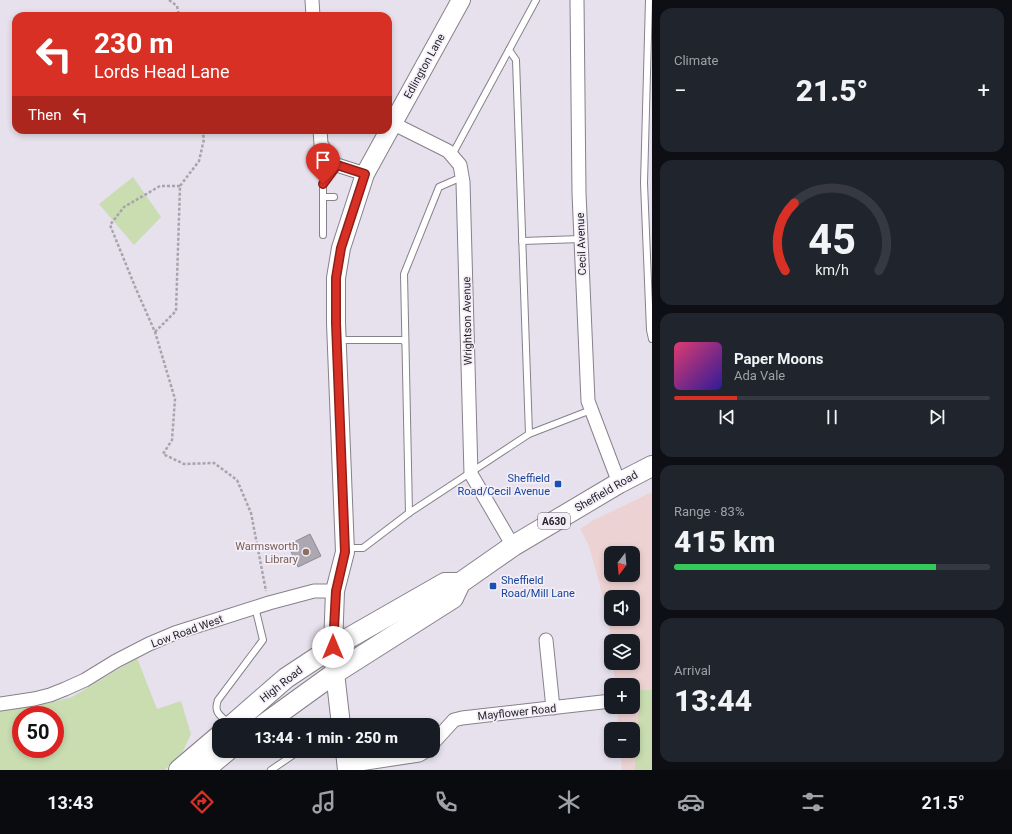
<!DOCTYPE html>
<html lang="en">
<head>
<meta charset="utf-8">
<style>
  :root { --surface:#171b24; --page:#20242c; --text:#f1f3f6; --muted:#9ea1a6; --line:#363941; --accent:#d93025 }
  body { margin:0; font-family:Roboto,sans-serif; background:var(--page); color:var(--text); height:100vh; display:flex; flex-direction:column; font-size:15px; white-space:nowrap }
  * { box-sizing:border-box; margin:0 }
  p { font-size:13px; color:var(--muted) }
  .icon { flex:none; width:22px; height:22px; fill:none; stroke:currentColor; stroke-width:2; stroke-linecap:round; stroke-linejoin:round }
  .map { position:relative; flex:1; overflow:hidden }
  .panel { display:flex; flex-direction:column; gap:8px; padding:8px; background:#0d0f14; width:360px }
  .panel>* { flex:none }
  .banner { position:absolute; left:12px; top:12px; width:380px; height:122px; border-radius:12px; box-shadow:0 2px 6px #0003; background:#d93025; color:#fff; overflow:hidden }
  .needle { width:26px; rotate:196deg }
  .buttons { position:absolute; left:604px; top:546px; display:grid; gap:8px }
  .buttons a { display:grid; place-items:center; width:36px; height:36px; border-radius:8px; background:var(--surface); box-shadow:0 2px 6px #0003; font-size:20px }
  .speed { position:absolute; left:12px; top:706px; display:flex; gap:8px; font-size:20px; font-weight:700; text-align:center }
  .speed>* { display:grid; place-content:center; width:52px; height:52px; border-radius:50%; background:var(--surface); box-shadow:0 2px 6px #0003; line-height:1 }
  .speed .limit { border:6px solid #d22; background:#fff; color:#111 }
  .pin { position:absolute; display:grid; place-items:center; width:34px; height:34px; color:#fff; margin:-41px -17px; border-radius:50% 50% 50% 0; rotate:-45deg; box-shadow:0 0 4px #0007 }
  .pin .icon { rotate:45deg }
  .me { position:absolute; width:44px; margin:-22px; rotate:0deg; stroke-linejoin:round; filter:drop-shadow(0 0 3px #0008) }
  .turn { display:flex; align-items:center; gap:14px; height:84px; padding:0 16px; font-size:18px }
  .turn .icon { width:52px; height:52px; stroke-width:2.5 }
  .turn b { display:block; font-size:28px; line-height:34px }
  .then { display:flex; align-items:center; height:38px; padding:0 16px; background:#0003; gap:8px; font-size:15px }
  .big { font-size:30px; font-weight:800; line-height:1.1 }
  .panel .card { flex:1; display:flex; flex-direction:column; justify-content:center; gap:6px; min-width:0; padding:0 14px; border-radius:12px; background:var(--page) }
  .panel .dial { align-items:center; gap:0 }
  .dial svg { height:104px; overflow:visible; fill:none; stroke:var(--line); stroke-width:7; stroke-linecap:round; text-anchor:middle }
  .dial text { fill:var(--text); stroke:none }
  .song { display:flex; align-items:center; gap:12px }
  .cover { width:48px; height:48px; border-radius:6px; background:linear-gradient(135deg,hsl(340 70% 55%),hsl(250 70% 35%)) }
  .played { height:4px; border-radius:2px; background:linear-gradient(90deg,var(--accent) 20%,var(--line) 20%) }
  .keys { display:flex; justify-content:space-around; direction:ltr }
  .heat { display:flex; justify-content:space-between; align-items:center; font-size:22px; direction:ltr }
  .charge { height:6px; border-radius:3px; background:linear-gradient(90deg,#34c759 83%,var(--line) 0) }
  .trip { position:absolute; left:212px; top:718px; width:228px; height:40px; border-radius:12px; background:var(--surface); box-shadow:0 2px 6px #0003; font-weight:800; line-height:40px; text-align:center }
  .dock { display:flex; height:64px; justify-content:space-around; align-items:center; background:#090b0e; color:var(--muted) }
  .dock .icon { width:28px; height:28px }
  .dock .active { color:var(--accent) }
  .dock b { font-size:18px; color:var(--text) }
  main { display:flex; flex:1; min-height:0 }
  .map>svg:first-child { display:block }
</style>
</head>
<body>
<main>
<div class="map">
<svg width="652" height="770" viewBox="0 0 652 770">
  <rect width="100%" height="100%" fill="#e6e1ec"/>
  <path fill="#edd2d3" fill-rule="evenodd" d="M652,492V770H622L620,751H633V729H618L617,707H633V685H615L613,663H633V641H611V643L609,619L589,546L580,529L592,521ZM611,553H633V575H611ZM611,597H633V619H611Z"/>
  <g fill="#c9ddb1" fill-rule="evenodd">
    <polygon points="133,177 161,217 134,245 99,204"/>
    <path d="M137,658L157,709L181,701L191,734L183,751L165,770H0V711L41,705L72,697ZM21,715H55V749H21Z"/>
    <polygon points="640,690 652,690 652,770 635,770"/>
  </g>
  <polygon fill="#aca7b1" stroke="#8f8a94" points="310,534 321,556 298,567 288,545"/>
  <g fill="none" stroke-linecap="round" stroke-linejoin="round">
    <g stroke="#86818b" stroke-width="8">
      <g id="lane">
        <polyline points="649,0 644,183 650,330 652,339"/>
        <polyline points="452,155 536,0"/>
        <polyline points="323,197 334,197"/>
        <polyline points="323,235 323,184 337,165"/>
        <polyline points="522,241 581,239"/>
        <polyline points="339,340 402,340 405,342"/>
        <polyline points="529,434 591,410"/>
        <polyline points="409,513 404,274 439,187 462,177"/>
        <polyline points="347,548 363,548 409,513 529,434 516,60 509,50"/>
        <path d="M230,724C221,716 213,713 218,700L263,640L255,607"/>
        <polyline points="271,770 296,753"/>
      </g>
    </g>
    <g stroke="#86818b" stroke-width="15">
      <g id="street">
        <polyline points="312,0 313,16"/>
        <polyline points="577,0 579,193 588,401 619,483"/>
        <polyline points="392,123 448,151 460,165 463,182 471,474 513,546"/>
        <polyline points="320,130 321,144 331,159 337,165 365,174"/>
        <polyline points="546,640 553,708"/>
        <polyline points="0,704 34,699 50,695 65,689 85,680 116,661 149,644 175,633 269,603 314,591 335,591"/>
        <polyline points="433,743 454,720 462,718 611,701"/>
        <polyline points="347,766 419,755 426,751"/>
      </g>
    </g>
    <g stroke="#86818b" stroke-width="20">
      <g id="secondary">
        <polyline points="341,725 335,673 333,647 335,591 345,552 336,323 336,278 341,248 365,174 461,0"/>
        <polyline points="345,751 347,770"/>
      </g>
    </g>
    <g stroke="#86818b" stroke-width="22">
      <g id="primary">
        <polyline points="232,725 286,678 333,647 445,583 460,583"/>
        <polyline points="263,725 335,673 453,598 460,583 513,546 619,483 652,466"/>
        <polyline points="179,770 219,736"/>
        <polyline points="204,770 227,751"/>
      </g>
    </g>
    <g stroke="#a8a4ac" stroke-width="2.5" stroke-dasharray="3 2" stroke-linecap="butt">
      <polyline points="169,0 177,6 179,16"/>
      <polyline points="180,186 160,186 124,207 110,225 136,289 155,332 175,399 172,440 163,454 184,464 214,463 237,480 251,513 266,591"/>
      <polyline points="155,332 176,311 180,186 199,161 204,139 202,130"/>
    </g>
    <use href="#lane" stroke="#fff" stroke-width="6"/>
    <use href="#street" stroke="#fff" stroke-width="13"/>
    <use href="#secondary" stroke="#fff" stroke-width="18"/>
    <use href="#primary" stroke="#fff" stroke-width="20"/>
  </g>
  <g fill="none" stroke-linecap="round" stroke-linejoin="round">
    <g stroke="#8d1f18" stroke-width="10">
      <polyline id="route" points="323,184 337,165 365,174 341,248 336,278 336,323 345,552 336,591 333,647"/>
    </g>
    <use href="#route" stroke="#d93025" stroke-width="7"/>
  </g>
  <g fill="#1a4fb4" stroke="#f4eef9" stroke-width="1.5">
    <rect x="554" y="480" width="8" height="8" rx="2"/>
    <rect x="489" y="582" width="8" height="8" rx="2"/>
  </g>
  <circle fill="#8d6e63" stroke="#f4eef9" stroke-width="1.5" cx="306" cy="552" r="4"/>
  <g text-anchor="middle" stroke-width="3.5" stroke-linejoin="round" paint-order="stroke">
    <rect fill="#f4eef9" stroke="#646167" stroke-width="1" x="538" y="513" width="32" height="16" rx="3"/>
    <g font-size="10" font-weight="bold" fill="#262428">
      <text x="554" y="525">A630</text>
    </g>
    <g font-size="11" fill="#262428" stroke="#f4eef9">
      <text transform="translate(424 66) rotate(-61)" y="4">Edlington Lane</text>
      <text transform="translate(581 244) rotate(-92)" y="4">Cecil Avenue</text>
      <text transform="translate(467 321) rotate(-91)" y="4">Wrightson Avenue</text>
      <text transform="translate(606 491) rotate(-30)" y="4">Sheffield Road</text>
      <text transform="translate(187 631) rotate(-20)" y="4">Low Road West</text>
      <text transform="translate(281 684) rotate(-38)" y="4">High Road</text>
      <text transform="translate(517 712) rotate(-6)" y="4">Mayflower Road</text>
    </g>
    <g font-size="11" fill="#164399" stroke="#f4eef9" text-anchor="end">
      <text x="550" y="482">Sheffield<tspan x="550" dy="13">Road/Cecil Avenue</tspan></text>
      <text x="501" y="584" text-anchor="start">Sheffield<tspan x="501" dy="13">Road/Mill Lane</tspan></text>
    </g>
    <g font-size="11" fill="#785e54" stroke="#f4eef9" text-anchor="end">
      <text x="298" y="550">Warmsworth<tspan x="298" dy="13">Library</tspan></text>
    </g>
  </g>
</svg>
<div class="buttons">
<a><svg class="needle" viewBox="-14 -14 28 28"><path d="M0-13l5 13h-10z" fill="#e53935"/><path d="M0 13l5-13h-10z" fill="#9ea1a6"/></svg></a>
<a><svg class="icon" aria-label="sound" viewBox="0 0 24 24"><path d="M4 9h4l5-4v14l-5-4H4zM17 9q2 3 0 6"/></svg></a>
<a><svg class="icon" aria-label="layers" viewBox="0 0 24 24"><path d="M12 4l9 5-9 5-9-5zM3 14l9 5 9-5"/></svg></a>
<a>+</a>
<a>−</a>
</div>
<div class="speed"><div class="limit">50</div></div>
<div class="pin" style="left:323px;top:184px;background:#d93025"><svg class="icon" aria-label="arrive" viewBox="0 0 24 24"><path d="M6 21V4h12l-3 4 3 4H6"/></svg></div>
<svg class="me" style="left:333px;top:647px" viewBox="-20 -20 40 40"><circle r="19" fill="#fff"/><path d="M0-13L10 11 0 6-10 11z" fill="#d93025"/></svg>
<div class="trip">13:44 · 1 min · 250 m</div>
<div class="banner">
<div class="turn"><svg class="icon" aria-label="left" viewBox="0 0 24 24"><path d="M17 20v-9H6M10 6l-5 5 5 5"/></svg><div><b>230 m</b>Lords Head Lane</div></div>
<div class="then">Then<svg class="icon" aria-label="left" viewBox="0 0 24 24"><path d="M17 20v-9H6M10 6l-5 5 5 5"/></svg></div>
</div>
</div>
<section class="panel">
<div class="card"><p>Climate</p>
<div class="heat"><a>−</a><b class="big">21.5°</b><a>+</a></div>
</div>
<div class="card dial"><svg viewBox="0 0 100 80">
<path d="M14 69A42 42 0 1 1 86 69"/>
<path d="M14 69A42 42 0 0 1 21 17" stroke="#d93025"/>
<text x="50" y="56" font-size="32" font-weight="700">45</text>
<text x="50" y="72" font-size="11">km/h</text>
</svg></div>
<div class="card">
<div class="song"><i class="cover"></i><div><b>Paper Moons</b><p>Ada Vale</p></div></div>
<div class="played"></div>
<div class="keys"><svg class="icon" aria-label="previous" viewBox="0 0 24 24"><path d="M18 5L8 12l10 7zM5 5v14"/></svg><svg class="icon" aria-label="pause" viewBox="0 0 24 24"><path d="M8 5v14M16 5v14"/></svg><svg class="icon" aria-label="next" viewBox="0 0 24 24"><path d="M6 5l10 7-10 7zM19 5v14"/></svg></div>
</div>
<div class="card"><p>Range · 83%</p><b class="big">415 km</b><div class="charge"></div></div>
<div class="card"><p>Arrival</p><b class="big">13:44</b></div>
</section>
</main>
<nav class="dock">
<b>13:43</b>
<svg class="icon active" aria-label="directions" viewBox="0 0 24 24"><path d="M12 3l9 9-9 9-9-9zM9 14v-3h6M13 9l2 2-2 2"/></svg>
<svg class="icon" aria-label="music" viewBox="0 0 24 24"><path d="M9 18V5l10-2v13"/><circle cx="6" cy="18" r="3"/><circle cx="16" cy="16" r="3"/></svg>
<svg class="icon" aria-label="phone" viewBox="0 0 24 24"><path d="M5 4h4l2 5-3 2q2 4 5 5l2-3 5 2v4C11 20 4 13 5 4z"/></svg>
<svg class="icon" aria-label="climate" viewBox="0 0 24 24"><path d="M12 3v18M4 7l16 10M4 17L20 7"/></svg>
<svg class="icon" aria-label="car" viewBox="0 0 24 24"><path d="M5 17H2v-5l4-1 3-4h7l3 4 3 1v5h-3M9 17h6M6 11h13"/><circle cx="7" cy="17" r="2"/><circle cx="17" cy="17" r="2"/></svg>
<svg class="icon" aria-label="filters" viewBox="0 0 24 24"><path d="M4 7h16M4 17h16"/><circle cx="9" cy="7" r="2"/><circle cx="15" cy="17" r="2"/></svg>
<b>21.5°</b>
</nav>
</body>
</html>
